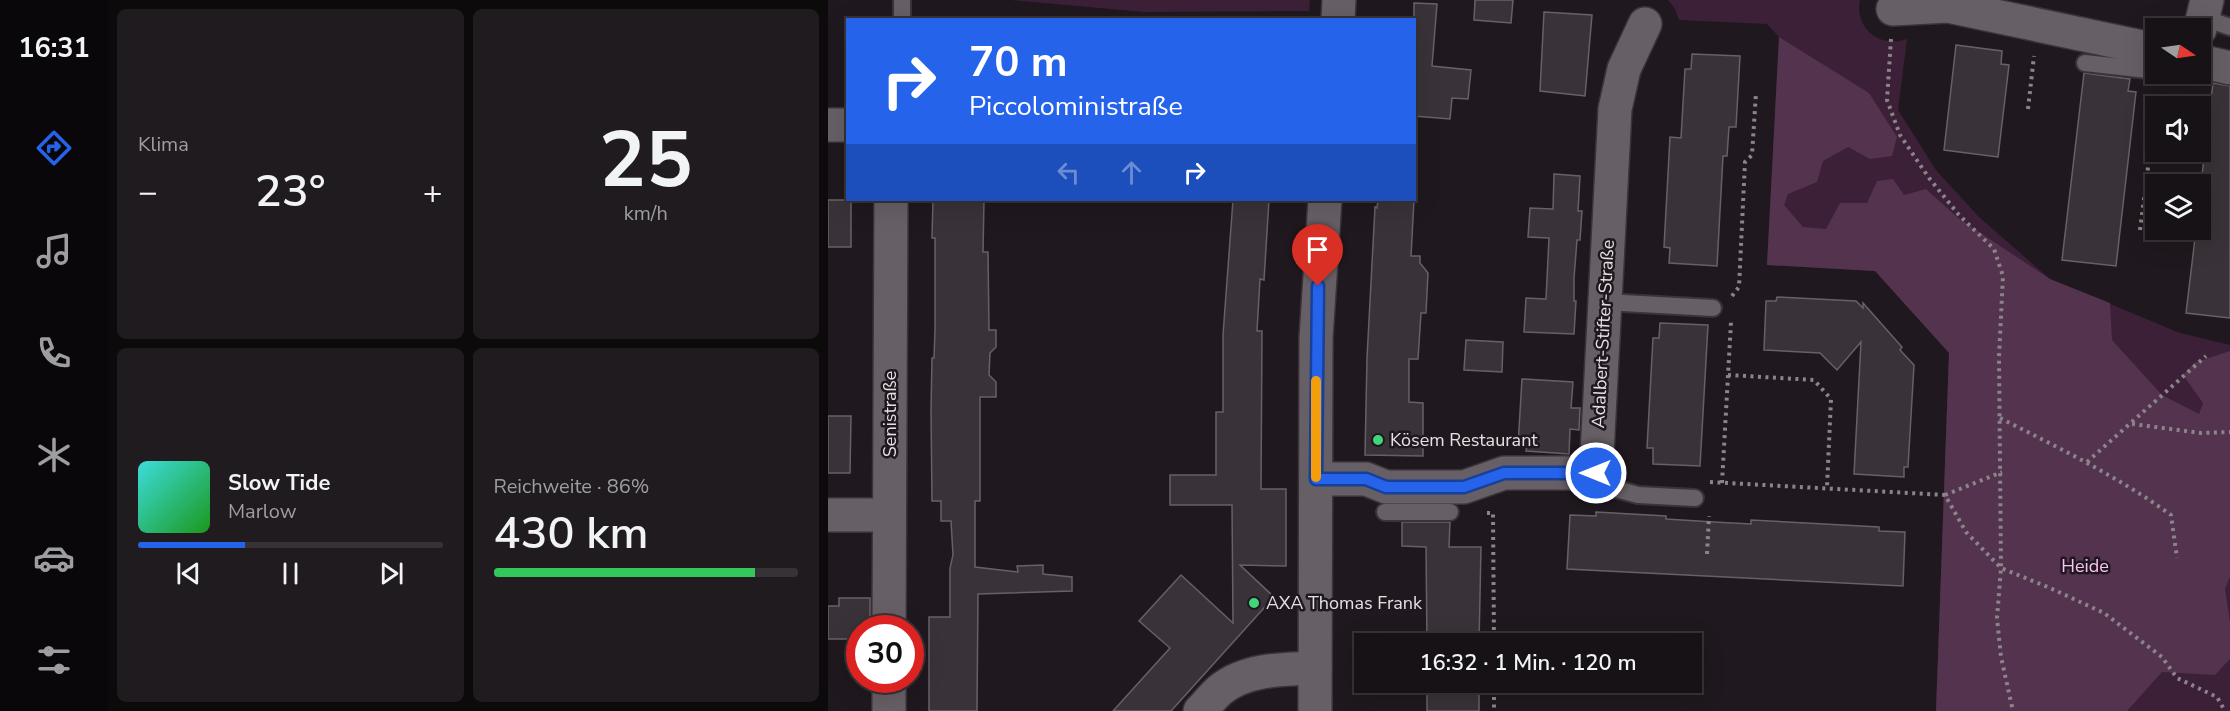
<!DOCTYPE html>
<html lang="de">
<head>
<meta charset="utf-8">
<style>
  :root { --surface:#171216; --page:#201b1f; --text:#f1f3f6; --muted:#9e9ea1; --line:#363235; --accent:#2563eb }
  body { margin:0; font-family:"Nunito Sans",sans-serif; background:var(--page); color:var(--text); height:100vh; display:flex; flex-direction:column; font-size:22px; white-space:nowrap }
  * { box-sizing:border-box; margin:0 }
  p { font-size:20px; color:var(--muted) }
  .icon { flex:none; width:33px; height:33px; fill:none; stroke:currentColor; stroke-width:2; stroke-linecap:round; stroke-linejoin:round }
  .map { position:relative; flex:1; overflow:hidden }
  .details { display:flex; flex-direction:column; gap:9px; padding:9px; background:#0d0a0c; width:720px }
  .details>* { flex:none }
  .banner { position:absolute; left:18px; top:18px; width:570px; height:183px; border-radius:0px; box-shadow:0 6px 24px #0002,0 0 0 2px var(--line); background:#2563eb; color:#fff; overflow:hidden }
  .needle { width:39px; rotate:103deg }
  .fabs { position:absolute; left:1317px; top:18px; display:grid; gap:12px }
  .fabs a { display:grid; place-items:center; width:66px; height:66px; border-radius:0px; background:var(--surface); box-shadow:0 6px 24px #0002,0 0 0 2px var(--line); font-size:30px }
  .speed { position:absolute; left:18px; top:615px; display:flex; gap:12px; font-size:30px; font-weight:700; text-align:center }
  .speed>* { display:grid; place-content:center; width:78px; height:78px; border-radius:50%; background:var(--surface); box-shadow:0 6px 24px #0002,0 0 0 2px var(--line); line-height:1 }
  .speed .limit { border:9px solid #d22; background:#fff; color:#111 }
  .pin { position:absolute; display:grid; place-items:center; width:51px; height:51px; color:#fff; margin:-62px -26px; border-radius:50% 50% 50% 0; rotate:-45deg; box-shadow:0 0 6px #0007 }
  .pin .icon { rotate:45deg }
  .me { position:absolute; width:66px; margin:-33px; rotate:270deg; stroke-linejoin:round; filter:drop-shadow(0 0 4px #0008) }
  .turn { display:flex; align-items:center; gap:21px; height:126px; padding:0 24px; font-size:27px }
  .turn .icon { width:78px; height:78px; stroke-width:2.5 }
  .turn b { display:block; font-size:42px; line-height:51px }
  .lanes { display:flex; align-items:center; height:57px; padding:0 24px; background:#0003; justify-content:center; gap:30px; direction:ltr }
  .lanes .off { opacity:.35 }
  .big { font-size:45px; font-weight:600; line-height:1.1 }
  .details .widget { flex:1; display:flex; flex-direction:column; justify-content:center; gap:9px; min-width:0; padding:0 21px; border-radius:9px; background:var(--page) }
  .details .dial { align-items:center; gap:0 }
  .dial b { font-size:78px; line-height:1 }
  .song { display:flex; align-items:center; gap:18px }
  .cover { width:72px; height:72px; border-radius:9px; background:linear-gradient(135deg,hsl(180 70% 55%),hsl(120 70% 35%)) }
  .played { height:6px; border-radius:3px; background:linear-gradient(90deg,var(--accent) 35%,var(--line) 35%) }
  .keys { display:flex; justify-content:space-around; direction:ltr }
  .heat { display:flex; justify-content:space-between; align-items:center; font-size:33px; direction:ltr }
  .charge { height:9px; border-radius:4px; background:linear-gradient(90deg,#34c759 86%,var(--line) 0) }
  .details .tiles { flex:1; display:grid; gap:9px; grid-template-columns:repeat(2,1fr) }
  .trip { position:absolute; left:526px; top:633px; width:348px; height:60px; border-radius:0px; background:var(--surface); box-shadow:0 6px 24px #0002,0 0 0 2px var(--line); font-weight:600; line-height:60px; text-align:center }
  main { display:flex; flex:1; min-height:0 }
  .tabs { display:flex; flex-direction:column; width:108px; justify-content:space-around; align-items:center; background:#090709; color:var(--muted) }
  .tabs .icon { width:42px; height:42px }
  .tabs .current { color:var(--accent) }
  .tabs b { font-size:27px; color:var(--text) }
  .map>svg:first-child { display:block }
</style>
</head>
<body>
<main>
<nav class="tabs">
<b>16:31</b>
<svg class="icon current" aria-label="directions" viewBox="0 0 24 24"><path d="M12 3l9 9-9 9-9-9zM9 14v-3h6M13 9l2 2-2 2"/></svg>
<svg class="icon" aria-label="music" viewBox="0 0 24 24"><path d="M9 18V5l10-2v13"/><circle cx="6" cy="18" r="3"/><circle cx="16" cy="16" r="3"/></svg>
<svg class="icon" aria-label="phone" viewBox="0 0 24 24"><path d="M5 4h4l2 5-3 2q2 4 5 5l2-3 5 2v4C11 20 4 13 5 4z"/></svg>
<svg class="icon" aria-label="climate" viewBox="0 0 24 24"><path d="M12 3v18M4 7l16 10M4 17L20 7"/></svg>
<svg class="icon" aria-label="car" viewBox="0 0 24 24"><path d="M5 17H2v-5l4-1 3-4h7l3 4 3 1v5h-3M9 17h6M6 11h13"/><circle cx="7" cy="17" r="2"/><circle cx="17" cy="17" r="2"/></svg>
<svg class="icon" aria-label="filters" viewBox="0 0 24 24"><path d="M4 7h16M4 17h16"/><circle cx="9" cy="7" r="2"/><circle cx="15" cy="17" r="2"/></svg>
</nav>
<section class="details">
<div class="tiles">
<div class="widget"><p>Klima</p>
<div class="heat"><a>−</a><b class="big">23°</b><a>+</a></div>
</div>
<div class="widget dial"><b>25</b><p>km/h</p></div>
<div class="widget">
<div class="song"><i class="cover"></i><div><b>Slow Tide</b><p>Marlow</p></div></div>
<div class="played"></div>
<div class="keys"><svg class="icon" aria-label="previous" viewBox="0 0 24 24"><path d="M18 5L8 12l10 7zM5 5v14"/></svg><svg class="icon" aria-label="pause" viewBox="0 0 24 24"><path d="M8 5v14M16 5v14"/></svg><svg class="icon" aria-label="next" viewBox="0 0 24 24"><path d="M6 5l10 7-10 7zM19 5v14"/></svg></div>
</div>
<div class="widget"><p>Reichweite · 86%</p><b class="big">430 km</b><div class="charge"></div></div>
</div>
</section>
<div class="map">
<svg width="1402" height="711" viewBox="0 0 1402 711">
  <rect width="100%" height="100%" fill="#1f181e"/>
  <g fill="#3b2037">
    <polygon points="183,0 482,0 481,11 316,12"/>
    <path d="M840,0H1032C1026,28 1052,49 1079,39L1070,110L1108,170L1151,217L1222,279L1352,333L1402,345V711H1108L1121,352L1047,271L939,265L951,37L939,24L851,20L847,9Z"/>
  </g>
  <polygon fill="#53334e" points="951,37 1041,93 1069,137 1064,156 1042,159 1020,147 995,161 989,182 960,194 956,205 975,227 998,229 1012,203 1039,203 1049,181 1065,179 1076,195 1098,189 1130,218 1222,279 1282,303 1284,340 1334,395 1371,414 1375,403 1355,375 1366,363 1402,351 1402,577 1397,589 1402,622 1402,659 1387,675 1334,672 1299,711 1108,711 1121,353 1047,271 939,265"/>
  <g fill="#393238" stroke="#696067" stroke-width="1.5">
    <polygon points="647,0 685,0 683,23 646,20"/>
    <polygon points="586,3 609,4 604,66 643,70 640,99 624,98 622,119 586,116"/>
    <polygon points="716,12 764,15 757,96 712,91"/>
    <polygon points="1128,45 1174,51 1173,64 1181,65 1170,157 1116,150"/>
    <polygon points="864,54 912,56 908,127 901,127 899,156 895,156 889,266 841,263 842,248 836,247 842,137 853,138 857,69 863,69"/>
    <polygon points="1256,73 1302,79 1300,91 1308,92 1288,266 1234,260"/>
    <polygon points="1385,83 1402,86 1402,318 1358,313 1368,230 1372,230 1372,192"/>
    <polygon points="726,174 752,176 750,211 754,211 752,240 749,240 746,278 746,301 748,301 746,334 696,332 698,298 718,299 721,238 700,237 702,208 725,209"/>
    <rect x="0" y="200" width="23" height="47"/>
    <polygon points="105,200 156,200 155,252 160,252 161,330 168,330 168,347 162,353 161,375 168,382 168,397 152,397 152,501 147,501 147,567 190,572 189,566 215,565 215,574 244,577 244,591 150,594 149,711 101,711 101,617 122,617 122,568 125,555 123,521 113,521 113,501 104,501 103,410 104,358 106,358 107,330 107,238 104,238"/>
    <polygon points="405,200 441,200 436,280 432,279 429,331 434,331 433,489 458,489 458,566 412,565 446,597 343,711 285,711 342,648 311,621 353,575 405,623 404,505 342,505 342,475 388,475 388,412 395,412 395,335"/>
    <polygon points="550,200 586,200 583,256 592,256 592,263 600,273 598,313 593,313 590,359 581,359 581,402 595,403 595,456 537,455 539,358 547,207 549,208"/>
    <polygon points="949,297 1028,301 1035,308 1035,303 1074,347 1072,350 1086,365 1080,467 1076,467 1076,477 1026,474 1033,342 1009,370 992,353 936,350 938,301 948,301"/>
    <polygon points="832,323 880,325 872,466 825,464 825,448 819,448 825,338 831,338"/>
    <polygon points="638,340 675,342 674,372 636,370"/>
    <polygon points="694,379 745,382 743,408 752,408 751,430 742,429 741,454 698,451 699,445 690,445"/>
    <polygon points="0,416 23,416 22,473 0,473"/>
    <polygon points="768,512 838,516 838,519 886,522 923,524 923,520 1051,527 1051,531 1077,532 1075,586 739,569 742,515 768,516"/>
    <polygon points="574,522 622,522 621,547 653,547 651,644 599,644 598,547 574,546"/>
    <polygon points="11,598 42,598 42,628 32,628 32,639 0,639 0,606 11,606"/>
    <rect x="599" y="682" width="52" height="29"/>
  </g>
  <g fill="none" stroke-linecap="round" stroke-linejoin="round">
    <g stroke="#393438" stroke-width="20">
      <g id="lane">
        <polyline points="1376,18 1402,27"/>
        <polyline points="74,20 74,0"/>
        <polyline points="1257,63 1328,71"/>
        <polyline points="777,302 885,308"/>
        <polyline points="768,473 788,489 810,495 867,498"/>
        <polyline points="557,512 622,512"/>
      </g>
    </g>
    <g stroke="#393438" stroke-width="36">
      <g id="street">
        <polyline points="1065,9 1120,6 1328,50"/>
        <polyline points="1372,29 1379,0"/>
        <polyline points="1372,61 1402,68"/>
        <polyline points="0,125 20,125"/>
        <polyline points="488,479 538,479 558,487 636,487 676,473 768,473 787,109 796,69 817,24"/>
        <polyline points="0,515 61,515"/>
        <polyline points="61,628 63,200"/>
        <polyline points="61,711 61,680"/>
        <path d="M372,711C379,704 385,696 392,690C417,669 455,669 487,668"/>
      </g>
    </g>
    <g stroke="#393438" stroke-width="36">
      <g id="secondary">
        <polyline points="510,20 511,0"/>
        <polyline points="487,711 488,338 497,200"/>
      </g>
    </g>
    <g stroke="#8b858a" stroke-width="4" stroke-dasharray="3 4.5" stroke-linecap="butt">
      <polyline points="1063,39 1059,100 1072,135 1101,178 1131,215 1166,249 1175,276 1171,357 1173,568 1169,618 1173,657 1185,711"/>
      <polyline points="1333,106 1335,92"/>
      <polyline points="1200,109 1206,56"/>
      <polyline points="1312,230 1324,136 1328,132"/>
      <polyline points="904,296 911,287 917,162 924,155 928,93"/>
      <polyline points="900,375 986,380 1003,399 999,487"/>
      <path d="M1172,418C1231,448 1289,476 1343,515L1349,558"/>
      <polyline points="1304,424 1373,433 1402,432"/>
      <polyline points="1259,462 1378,356"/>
      <polyline points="882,482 1117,495 1138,532 1173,568 1222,588 1276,613 1334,657 1349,678 1389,697 1397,711"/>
      <polyline points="894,483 903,322"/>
      <polyline points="1117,495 1174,472"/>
      <polyline points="659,513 665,513 666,644"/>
      <polyline points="879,554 881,516"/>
      <polyline points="666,682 666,711"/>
    </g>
    <use href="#lane" stroke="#675f66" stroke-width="16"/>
    <use href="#street" stroke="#675f66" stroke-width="33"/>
    <use href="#secondary" stroke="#675f66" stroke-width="33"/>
  </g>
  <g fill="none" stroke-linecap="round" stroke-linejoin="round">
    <g stroke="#184099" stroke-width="15">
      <polyline id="route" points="490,286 488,479 538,479 558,487 636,487 676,473 768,473"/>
    </g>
    <use href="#route" stroke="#2563eb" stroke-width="10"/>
    <polyline stroke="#f59e0b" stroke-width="10" points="488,477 488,381"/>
  </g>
  <g fill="#40d77c" stroke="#1f181e" stroke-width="2">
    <circle cx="550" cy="440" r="6"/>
    <circle cx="426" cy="603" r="6"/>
  </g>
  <g text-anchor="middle" stroke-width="5" stroke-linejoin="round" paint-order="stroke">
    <g font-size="18" fill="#e5e0e4" stroke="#1f181e">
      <text transform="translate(775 334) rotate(-87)" y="6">Adalbert-Stifter-Straße</text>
      <text transform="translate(62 414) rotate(-90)" y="6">Senistraße</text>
    </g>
    <g font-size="18" fill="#e5e0e4" stroke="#1f181e" text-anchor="start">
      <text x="562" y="446">Kösem Restaurant</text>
      <text x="438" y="609">AXA Thomas Frank</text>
    </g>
    <g font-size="18" fill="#fdc1f3" stroke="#1f181e">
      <text x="1257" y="572">Heide</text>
    </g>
  </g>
</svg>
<div class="fabs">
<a><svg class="needle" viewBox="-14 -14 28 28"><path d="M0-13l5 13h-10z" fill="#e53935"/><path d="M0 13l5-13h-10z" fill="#9e9ea1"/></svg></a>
<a><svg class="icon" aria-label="sound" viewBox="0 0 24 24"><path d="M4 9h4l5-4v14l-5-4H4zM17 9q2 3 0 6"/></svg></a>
<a><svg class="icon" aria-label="layers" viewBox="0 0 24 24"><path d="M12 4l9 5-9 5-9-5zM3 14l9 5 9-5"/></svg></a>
</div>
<div class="speed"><div class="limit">30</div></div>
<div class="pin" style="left:490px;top:286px;background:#d93025"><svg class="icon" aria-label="arrive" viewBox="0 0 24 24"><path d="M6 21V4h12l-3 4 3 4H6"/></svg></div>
<svg class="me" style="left:768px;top:473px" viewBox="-20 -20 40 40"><circle r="17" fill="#2563eb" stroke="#fff" stroke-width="3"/><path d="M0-11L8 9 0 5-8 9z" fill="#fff"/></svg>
<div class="trip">16:32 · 1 Min. · 120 m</div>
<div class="banner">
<div class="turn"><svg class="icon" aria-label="right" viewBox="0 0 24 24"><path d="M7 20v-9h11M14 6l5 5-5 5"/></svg><div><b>70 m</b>Piccoloministraße</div></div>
<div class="lanes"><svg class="icon off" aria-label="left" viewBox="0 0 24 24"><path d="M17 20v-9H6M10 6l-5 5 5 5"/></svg><svg class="icon off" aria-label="ahead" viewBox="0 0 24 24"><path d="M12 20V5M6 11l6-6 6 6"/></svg><svg class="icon" aria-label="right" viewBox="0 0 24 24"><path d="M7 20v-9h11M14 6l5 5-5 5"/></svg></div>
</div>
</div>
</main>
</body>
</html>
